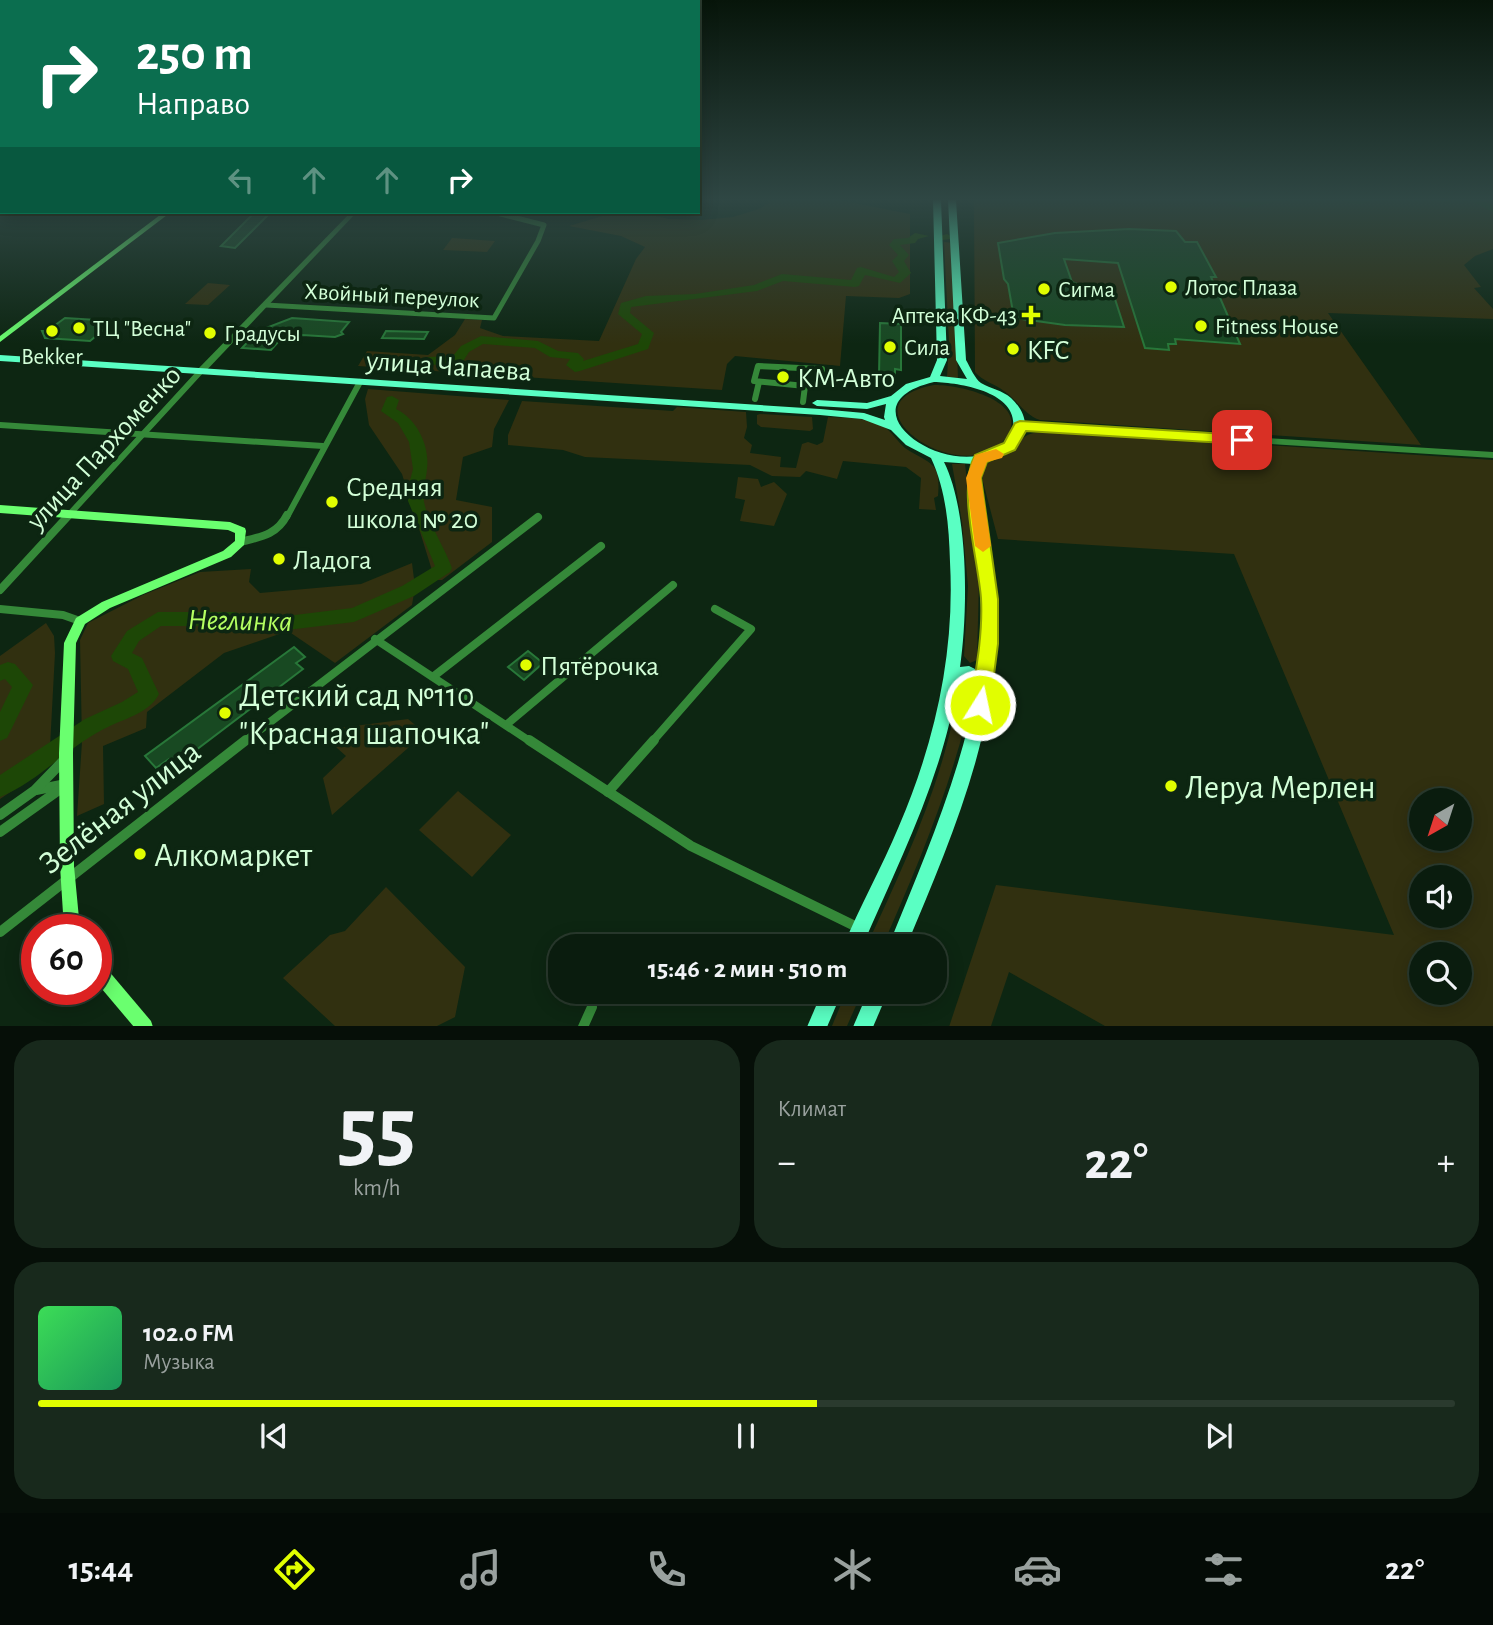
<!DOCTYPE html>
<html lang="ru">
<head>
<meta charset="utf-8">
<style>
  :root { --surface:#0a1c0e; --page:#18291c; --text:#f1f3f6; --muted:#99a19e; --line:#2a3a2e; --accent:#e1fe00 }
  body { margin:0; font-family:"Alegreya Sans",sans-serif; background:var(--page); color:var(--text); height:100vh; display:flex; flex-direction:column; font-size:26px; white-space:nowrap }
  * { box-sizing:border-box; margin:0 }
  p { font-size:23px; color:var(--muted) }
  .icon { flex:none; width:38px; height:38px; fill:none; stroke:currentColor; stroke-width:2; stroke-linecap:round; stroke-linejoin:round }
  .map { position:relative; height:1026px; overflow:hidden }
  .panel { display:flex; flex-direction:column; gap:14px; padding:14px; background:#060f08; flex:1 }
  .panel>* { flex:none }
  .hud { position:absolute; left:0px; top:0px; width:700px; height:214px; box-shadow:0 4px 18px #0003,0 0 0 2px var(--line); background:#0b6e4f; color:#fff; overflow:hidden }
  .needle { width:46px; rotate:219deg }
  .fabs { position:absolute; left:1409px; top:788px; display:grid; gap:14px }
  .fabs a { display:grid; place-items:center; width:63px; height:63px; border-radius:50%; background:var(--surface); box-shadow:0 4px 18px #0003,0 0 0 2px var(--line); font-size:35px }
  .speed { position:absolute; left:21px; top:914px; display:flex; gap:14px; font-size:35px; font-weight:700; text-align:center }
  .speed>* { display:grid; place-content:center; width:91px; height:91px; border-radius:50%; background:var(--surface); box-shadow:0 4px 18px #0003,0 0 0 2px var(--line); line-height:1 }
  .speed .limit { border:10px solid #d22; background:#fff; color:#111 }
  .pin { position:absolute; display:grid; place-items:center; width:60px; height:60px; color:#fff; margin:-30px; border-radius:14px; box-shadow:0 4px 10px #0006 }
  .me { position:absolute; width:77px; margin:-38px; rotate:10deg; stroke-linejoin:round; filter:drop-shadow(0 0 5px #0008) }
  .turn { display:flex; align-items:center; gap:24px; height:147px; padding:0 21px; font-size:32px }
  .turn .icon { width:91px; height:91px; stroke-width:2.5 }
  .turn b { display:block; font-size:49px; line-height:60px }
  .lanes { display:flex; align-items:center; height:66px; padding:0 21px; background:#0003; justify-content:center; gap:35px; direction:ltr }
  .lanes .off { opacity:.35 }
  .big { font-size:52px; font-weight:600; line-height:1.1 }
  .panel .card { flex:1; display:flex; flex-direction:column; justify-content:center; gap:10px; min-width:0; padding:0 24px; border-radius:28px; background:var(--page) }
  .panel .dial { align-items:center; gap:0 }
  .dial b { font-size:91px; line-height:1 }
  .song { display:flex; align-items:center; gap:21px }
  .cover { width:84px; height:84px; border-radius:10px; background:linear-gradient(135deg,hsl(130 70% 55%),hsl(150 70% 35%)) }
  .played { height:7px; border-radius:4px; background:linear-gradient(90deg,var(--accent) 55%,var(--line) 55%) }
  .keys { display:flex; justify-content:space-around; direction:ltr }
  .heat { display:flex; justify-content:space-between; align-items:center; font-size:38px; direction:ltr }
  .panel .tiles { flex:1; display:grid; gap:14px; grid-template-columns:1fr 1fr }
  .card:last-child { grid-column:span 2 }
  .trip { position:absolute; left:548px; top:934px; width:399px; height:70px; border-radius:28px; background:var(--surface); box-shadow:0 4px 18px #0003,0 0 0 2px var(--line); font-weight:600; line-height:70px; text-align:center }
  .dock { display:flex; height:112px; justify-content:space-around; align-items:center; background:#040b06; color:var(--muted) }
  .dock .icon { width:49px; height:49px }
  .dock .on { color:var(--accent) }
  .dock b { font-size:32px; color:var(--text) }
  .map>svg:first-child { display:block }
</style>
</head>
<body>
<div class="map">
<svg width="1493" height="1027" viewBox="0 0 1493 1027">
  <rect width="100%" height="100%" fill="#0d2612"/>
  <g fill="#313010" fill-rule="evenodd">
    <polygon points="773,200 839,200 910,214 910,294 899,298 846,296 840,366 735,356 727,364 722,390 358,366 367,351 428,355 455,335 465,319 482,320 480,328 503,336 599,341 636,259 645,247 621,236 569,226 609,214 638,212 669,219 701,220 733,217 759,209"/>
    <path d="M974,200H1493V249L1475,256L1464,265L1481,287L1474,288L1493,309V319L1328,313L1421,445L1040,420C1025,415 1017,400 1004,391C995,384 982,381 975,372Z"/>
    <polygon points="452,238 495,241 487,252 443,250"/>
    <polygon points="944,242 953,243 958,378 947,377 949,342"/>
    <polygon points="208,283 230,285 208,305 185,304"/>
    <path d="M934,385C957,384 1034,401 1005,439C964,492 835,404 934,385Z"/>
    <polygon points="368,389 509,400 494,429 492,447 463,457 456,500 492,507 492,542 442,580 435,580 402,474 369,425 365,399"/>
    <path d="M522,401L673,411L677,407L746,412L747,427L744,438L752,445L750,453L781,457L780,467L796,468L802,444L808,442L817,445L823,442L828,417C845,418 873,417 886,428C893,434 898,442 905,448C931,465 941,461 938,496L934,498L936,510L919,509L921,478L906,467L843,461L837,479L806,471L800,477L772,476L750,465L585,457L563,450L508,445V435Z"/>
    <polygon points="760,414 812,417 813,429 810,431 761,427 757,424 757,415"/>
    <path d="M1052,431L1493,460V1026H1105L1009,972L991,1026L949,1027L996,885L1394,935L1234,554L998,539L982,478L985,466C991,460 998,459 1005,455C1030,440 1013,433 1052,431ZM1421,800H1460V838H1421ZM1421,877H1460V915H1421ZM1421,954H1460V992H1421Z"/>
    <polygon points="952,464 965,464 979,581 977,660 970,663 964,656 968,586 962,522"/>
    <polygon points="738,477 758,479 761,487 774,482 787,494 774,526 740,521 745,500 735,498"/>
    <polygon points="412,563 415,587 412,605 335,663 288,631 224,653 147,712 146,728 103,746 104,804 77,816 82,742 80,640 88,623 143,595 200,572 251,569 249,582 260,593 361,584"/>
    <polygon points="46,623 54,636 55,653 49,766 0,799 0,656"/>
    <path d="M964,675L975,682C956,775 920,861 882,947H866C906,861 948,773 960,678Z"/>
    <polygon points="408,719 425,733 332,815 323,778 346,756 328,740 339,728"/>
    <polygon points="458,791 511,835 472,877 419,830"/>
    <polygon points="386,887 465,967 455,1017 437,1026 335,1026 283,978 330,935 345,931"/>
    <polygon points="846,992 862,992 847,1026 832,1026"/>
  </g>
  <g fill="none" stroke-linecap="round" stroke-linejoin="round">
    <g fill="#1d4706" fill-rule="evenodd">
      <polygon points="1221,200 1288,200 1243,208"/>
      <path d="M1342,200H1373C1366,205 1349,205 1342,200Z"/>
      <polygon points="1434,200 1451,200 1446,203"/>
      <polygon points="1469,200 1482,200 1493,205 1493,212"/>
      <polygon points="915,233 929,236 918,239 915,243 900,245 909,255 904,261 911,273 900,283 865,275 859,286 855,287 783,281 757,291 631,307 630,313 654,333 648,349 580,371 575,372 566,365 570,359 550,357 535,348 483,344 469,352 462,363 431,365 413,371 407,367 429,357 453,356 461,346 481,336 538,341 558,351 578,353 584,359 583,361 638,344 642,334 618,314 621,303 646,296 695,294 754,285 782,274 851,280 857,268 861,267 894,277 899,272 892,261 898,255 889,245 894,239 908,238"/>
      <polygon points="947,234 952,237 951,239 942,240 937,237"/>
      <path d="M392,396L399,400L396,409C417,419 430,446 427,469C426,481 422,489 424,502C429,525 444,546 452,568L450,572L414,596L354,622L262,633L234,626H161L139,641L132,653L142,658L159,694C150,712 127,718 110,726C70,744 40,781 0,797V775L85,719L122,702L138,692L128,669L113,661L111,656L127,631L158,612H234L262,619L352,608L402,586L435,566L408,501V488L413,469L409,442L398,423L381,411L387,397Z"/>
      <polygon points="8,662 15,664 33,685 7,738 0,741 0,712 12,687 5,679 0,681 0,665"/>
    </g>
  </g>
  <g fill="#184922" stroke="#287739" stroke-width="2">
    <polygon points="255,212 271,212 235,248 221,246"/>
    <polygon points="1129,229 1176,231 1185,242 1197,242 1216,277 1211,277 1240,344 1175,339 1176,344 1168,344 1169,350 1145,348 1118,263 1064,259 1072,282 1077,284 1080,294 1114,296 1124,327 1065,325 1014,318 1008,284 1004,279 998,243 1055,233"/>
    <polygon points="65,318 114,321 90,341 45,338 42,331 47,331"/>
    <polygon points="292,318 349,322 341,332 343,334 335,337 302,335 278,342 271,350 242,348 258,331"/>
    <polygon points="880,323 901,324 901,370 895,369 895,377 879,376"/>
    <polygon points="386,331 428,332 424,339 382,338"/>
    <polygon points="294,647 305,657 296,663 303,669 175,766 169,759 156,768 145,756"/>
    <polygon points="528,651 543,663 524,680 508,667"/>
  </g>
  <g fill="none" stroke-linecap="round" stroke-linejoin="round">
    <g stroke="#358939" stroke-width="5">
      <polyline points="0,213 21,212"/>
      <polyline points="266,305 494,318 538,241 544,225 493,212"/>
    </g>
    <g stroke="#358939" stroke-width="6">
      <polygon points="758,366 822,369 820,383 805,386 754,381"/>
      <polyline points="755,399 759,382"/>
      <polyline points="803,402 805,386"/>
      <polyline points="0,425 323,446"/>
      <polyline points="67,517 200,372"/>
      <polyline points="287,517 360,382"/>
    </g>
    <g stroke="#358939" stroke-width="8">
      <path d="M240,542C260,537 277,535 287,515"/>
      <polyline points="0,590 69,515"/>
      <polyline points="0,609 63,615 80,621"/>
      <polyline points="375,639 531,742"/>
      <polyline points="434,676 601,546"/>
      <polyline points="506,725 673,585"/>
      <polyline points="244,742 538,517"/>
      <polyline points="652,742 751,629 715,609"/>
    </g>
    <g stroke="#358939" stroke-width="10">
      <polyline points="529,740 691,846 859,928"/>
      <polyline points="36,790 66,784"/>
      <polyline points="608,792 654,740"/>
      <polyline points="0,815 35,790 65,759"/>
      <polyline points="0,832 66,785"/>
      <polyline points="0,932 246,740"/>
      <polyline points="583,1027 592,1007"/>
    </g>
    <g fill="#358939" fill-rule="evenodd">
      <polygon points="351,212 357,212 203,374 197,374 197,370"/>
      <polygon points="1020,423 1493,452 1493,458 1017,428 1016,426"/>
    </g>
    <g fill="#6aff6f" fill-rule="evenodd">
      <polygon points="164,212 171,212 0,342 0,336"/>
      <polygon points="0,505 230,522 245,528 246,531 244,545 231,557 110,608 85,624 76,643 73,753 74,866 80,929 64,929 60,866 59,753 64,643 76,618 102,602 223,551 235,541 235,533 228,530 0,513"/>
      <polygon points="96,961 102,963 151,1021 153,1027 134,1027 96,982"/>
    </g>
    <g fill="#5affc3" fill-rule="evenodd">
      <path d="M933,200H941L947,360L940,376L967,379L956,360L948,200H956L966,360C970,367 975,379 981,383C991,389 1002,390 1011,398C1042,428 1016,453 985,462L980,478C987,532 998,587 996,642C991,749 947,849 906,947H888C923,861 960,777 977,686L967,678L958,679C944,775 900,859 862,947H843C860,906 882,867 899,826C935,742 955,653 950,562C949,526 946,490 931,458L906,445L891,430L862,419L820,415L0,361V355L820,409L864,413L885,420L884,417L886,404L867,409L817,406L812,403L817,400L867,403L891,396L906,384L930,377L937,360ZM934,382C964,383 1029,394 1010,439C960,494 832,406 934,382ZM944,462L973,464L968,478C976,543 986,606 979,671L969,666L960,667C968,612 969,512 944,462Z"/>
      <polygon points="822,992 842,992 827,1027 807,1027"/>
      <polygon points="868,992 888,992 873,1027 853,1027"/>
    </g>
  </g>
  <linearGradient id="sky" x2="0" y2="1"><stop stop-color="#07150a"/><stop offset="0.58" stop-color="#2f4744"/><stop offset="1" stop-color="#2f4744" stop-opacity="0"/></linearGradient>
  <rect width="1493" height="344" fill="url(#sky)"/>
  <path fill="#e1fe00" stroke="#92a500" stroke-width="2" d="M1020,421L1242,435L1249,440L1242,444L1026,431L1015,450L987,462L981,478L998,599V644L990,705L987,711L980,714L973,711L970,705C976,670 983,634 981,598C978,559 957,488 975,455L1004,443L1015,423Z"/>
  <polygon fill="#f59e0b" points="996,449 1004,454 1002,458 987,462 981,478 991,546 983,552 975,546 966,478 975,455"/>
  <g fill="#e1fe00" stroke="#0d2612" stroke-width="2.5">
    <circle cx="1171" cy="287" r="7"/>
    <circle cx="1044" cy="289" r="7"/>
    <path d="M1027.5 304.5h7v7h7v7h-7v7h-7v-7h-7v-7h7z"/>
    <circle cx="1201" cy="326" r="7"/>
    <circle cx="79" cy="328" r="7"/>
    <circle cx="52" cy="331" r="7"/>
    <circle cx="210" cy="333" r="7"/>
    <circle cx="890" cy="347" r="7"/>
    <circle cx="1013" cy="349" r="7"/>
    <circle cx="783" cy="377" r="7"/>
    <circle cx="332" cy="502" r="7"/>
    <circle cx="279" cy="559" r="7"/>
    <circle cx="526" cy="665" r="7"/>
    <circle cx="225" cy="713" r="7"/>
    <circle cx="1171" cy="786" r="7"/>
    <circle cx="140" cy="854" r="7"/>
  </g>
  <g text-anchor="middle" stroke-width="7" stroke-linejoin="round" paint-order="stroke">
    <g font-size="23" fill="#d3ffd8" stroke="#0d2612" text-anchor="start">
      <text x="1185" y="295">Лотос Плаза</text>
      <text x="1058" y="297">Сигма</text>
      <text x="1017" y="323" text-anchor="end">Аптека КФ-43</text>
      <text x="1215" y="334">Fitness House</text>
      <text x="93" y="336">ТЦ "Весна"</text>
      <text x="224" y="341">Градусы</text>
      <text x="904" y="355">Сила</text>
      <text x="52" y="364" text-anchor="middle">Bekker</text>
    </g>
    <g font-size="23" fill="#d3ffd8" stroke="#0d2612">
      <text transform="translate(392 295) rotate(3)" y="8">Хвойный переулок</text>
    </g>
    <g font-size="28" fill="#d3ffd8" stroke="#0d2612" text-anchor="start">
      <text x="1027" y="359">KFC</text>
      <text x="797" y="387">КМ-Авто</text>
      <text x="346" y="496">Средняя<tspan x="346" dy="32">школа № 20</tspan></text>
      <text x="293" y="569">Ладога</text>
      <text x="540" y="675">Пятёрочка</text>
    </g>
    <g font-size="28" fill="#d3ffd8" stroke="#0d2612">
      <text transform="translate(449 365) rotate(4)" y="10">улица Чапаева</text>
      <text transform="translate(103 447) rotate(-47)" y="10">улица Пархоменко</text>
    </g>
    <g font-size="30" font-style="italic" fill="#b4ff61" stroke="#0d2612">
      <text transform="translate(240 620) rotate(1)" y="10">Неглинка</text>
    </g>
    <g font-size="33" fill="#d3ffd8" stroke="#0d2612" text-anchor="start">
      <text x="239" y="706">Детский сад №110<tspan x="239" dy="38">"Красная шапочка"</tspan></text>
      <text x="1185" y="798">Леруа Мерлен</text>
      <text x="154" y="866">Алкомаркет</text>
    </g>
    <g font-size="33" fill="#d3ffd8" stroke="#0d2612">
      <text transform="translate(119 806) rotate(-38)" y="12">Зелёная улица</text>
    </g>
  </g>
</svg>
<div class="fabs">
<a><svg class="needle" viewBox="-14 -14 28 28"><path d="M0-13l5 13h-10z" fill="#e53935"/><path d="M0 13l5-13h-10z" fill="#99a19e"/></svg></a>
<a><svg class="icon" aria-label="sound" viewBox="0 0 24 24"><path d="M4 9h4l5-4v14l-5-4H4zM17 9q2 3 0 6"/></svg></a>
<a><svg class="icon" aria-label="search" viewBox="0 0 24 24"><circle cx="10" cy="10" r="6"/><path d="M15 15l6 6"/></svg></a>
</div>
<div class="speed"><div class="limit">60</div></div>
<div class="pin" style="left:1242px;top:440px;background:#d93025"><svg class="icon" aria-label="arrive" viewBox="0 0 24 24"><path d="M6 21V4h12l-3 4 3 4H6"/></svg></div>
<svg class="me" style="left:980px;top:705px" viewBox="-20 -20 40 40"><circle r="17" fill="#e1fe00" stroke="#fff" stroke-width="3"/><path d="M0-11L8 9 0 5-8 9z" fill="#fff"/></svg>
<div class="trip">15:46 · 2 мин · 510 m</div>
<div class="hud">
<div class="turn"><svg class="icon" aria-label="right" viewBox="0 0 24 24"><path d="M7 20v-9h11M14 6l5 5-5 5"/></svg><div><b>250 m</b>Направо</div></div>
<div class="lanes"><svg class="icon off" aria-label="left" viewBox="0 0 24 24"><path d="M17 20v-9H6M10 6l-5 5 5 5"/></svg><svg class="icon off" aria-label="ahead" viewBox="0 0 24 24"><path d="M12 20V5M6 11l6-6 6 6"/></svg><svg class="icon off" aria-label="ahead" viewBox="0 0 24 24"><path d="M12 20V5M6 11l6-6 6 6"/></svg><svg class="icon" aria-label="right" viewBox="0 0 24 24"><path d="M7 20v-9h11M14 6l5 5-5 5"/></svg></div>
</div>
</div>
<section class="panel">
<div class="tiles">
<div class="card dial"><b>55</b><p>km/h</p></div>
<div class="card"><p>Климат</p>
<div class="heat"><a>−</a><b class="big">22°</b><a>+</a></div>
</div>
<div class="card">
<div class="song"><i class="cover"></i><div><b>102.0 FM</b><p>Музыка</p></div></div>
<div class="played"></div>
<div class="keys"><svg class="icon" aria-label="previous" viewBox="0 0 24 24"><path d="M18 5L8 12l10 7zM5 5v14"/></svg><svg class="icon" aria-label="pause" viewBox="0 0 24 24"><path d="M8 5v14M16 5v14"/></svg><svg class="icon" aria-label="next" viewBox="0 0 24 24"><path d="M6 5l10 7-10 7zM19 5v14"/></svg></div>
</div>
</div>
</section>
<nav class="dock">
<b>15:44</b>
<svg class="icon on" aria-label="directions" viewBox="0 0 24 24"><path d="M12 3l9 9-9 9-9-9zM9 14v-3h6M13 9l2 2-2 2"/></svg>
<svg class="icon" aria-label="music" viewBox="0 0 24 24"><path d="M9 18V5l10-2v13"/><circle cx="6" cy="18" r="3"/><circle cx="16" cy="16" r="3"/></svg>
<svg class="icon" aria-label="phone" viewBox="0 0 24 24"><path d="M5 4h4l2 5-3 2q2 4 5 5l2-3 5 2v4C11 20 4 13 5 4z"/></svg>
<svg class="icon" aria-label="climate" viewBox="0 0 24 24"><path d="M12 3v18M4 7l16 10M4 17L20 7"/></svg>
<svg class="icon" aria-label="car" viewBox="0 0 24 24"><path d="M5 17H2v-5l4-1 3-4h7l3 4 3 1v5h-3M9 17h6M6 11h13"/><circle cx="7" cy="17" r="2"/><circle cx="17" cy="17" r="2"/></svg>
<svg class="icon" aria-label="filters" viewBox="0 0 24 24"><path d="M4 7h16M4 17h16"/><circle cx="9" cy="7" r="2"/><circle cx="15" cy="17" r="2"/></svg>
<b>22°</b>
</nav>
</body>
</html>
